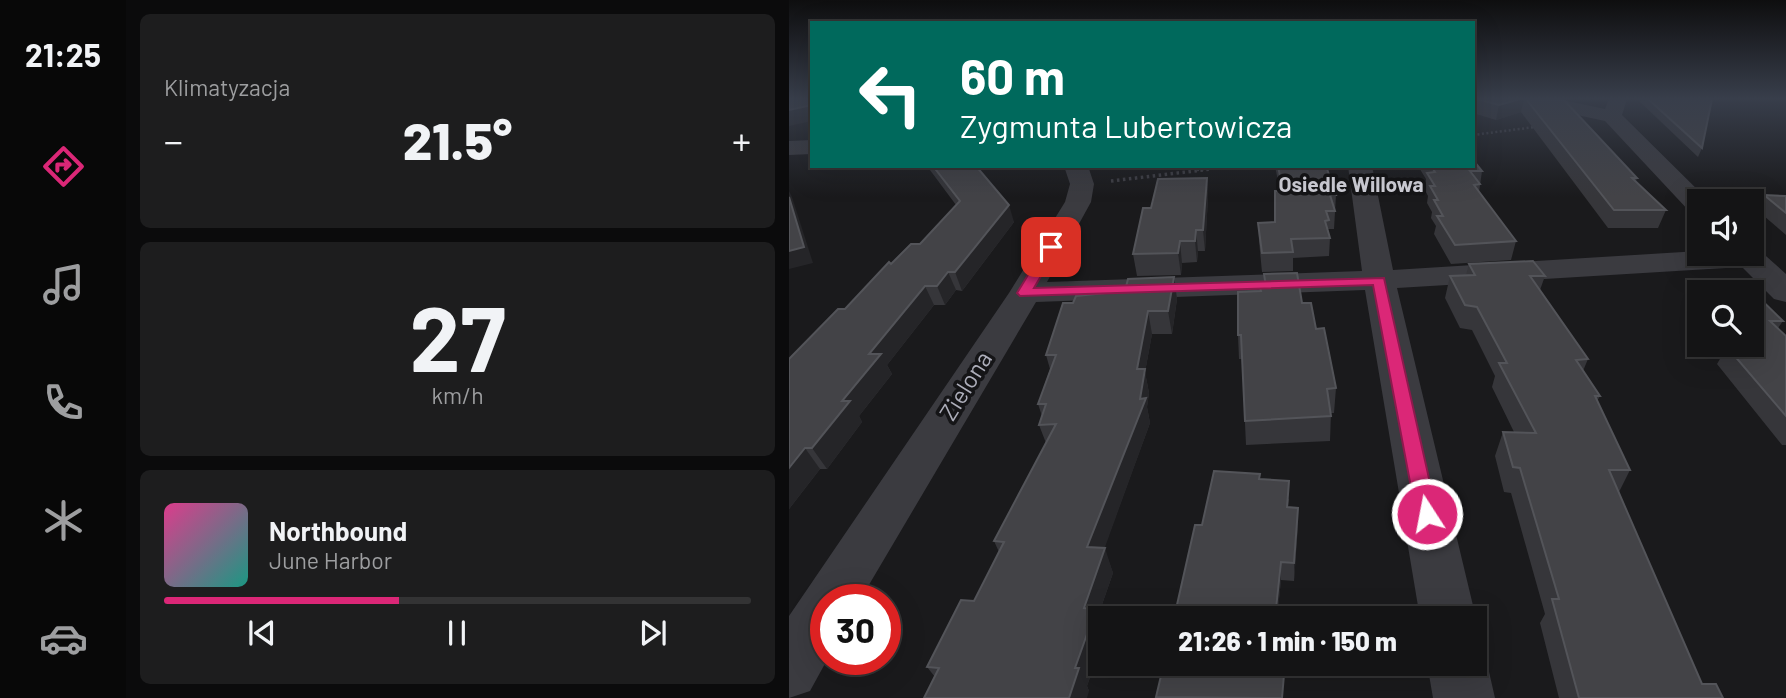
<!DOCTYPE html>
<html lang="pl">
<head>
<meta charset="utf-8">
<style>
  :root { --surface:#141415; --page:#1d1d1e; --text:#f1f3f6; --muted:#9d9ea0; --line:#333334; --accent:#db2777 }
  body { margin:0; font-family:Barlow,sans-serif; background:var(--page); color:var(--text); height:100vh; display:flex; flex-direction:column; font-size:26px; white-space:nowrap }
  * { box-sizing:border-box; margin:0 }
  p { font-size:23px; color:var(--muted) }
  .icon { flex:none; width:38px; height:38px; fill:none; stroke:currentColor; stroke-width:2; stroke-linecap:round; stroke-linejoin:round }
  .map { position:relative; flex:1; overflow:hidden }
  .panel { display:flex; flex-direction:column; gap:14px; padding:14px; background:#0b0b0c; width:663px }
  .panel>* { flex:none }
  .hud { position:absolute; left:21px; top:21px; width:665px; height:147px; border-radius:0px; box-shadow:0 7px 28px #0002,0 0 0 2px var(--line); background:#00695c; color:#fff; overflow:hidden }
  .buttons { position:absolute; left:898px; top:189px; display:grid; gap:14px }
  .buttons a { display:grid; place-items:center; width:77px; height:77px; border-radius:0px; background:var(--surface); box-shadow:0 7px 28px #0002,0 0 0 2px var(--line); font-size:35px }
  .speed { position:absolute; left:21px; top:584px; display:flex; gap:14px; font-size:35px; font-weight:700; text-align:center }
  .speed>* { display:grid; place-content:center; width:91px; height:91px; border-radius:50%; background:var(--surface); box-shadow:0 7px 28px #0002,0 0 0 2px var(--line); line-height:1 }
  .speed .limit { border:10px solid #d22; background:#fff; color:#111 }
  .pin { position:absolute; display:grid; place-items:center; width:60px; height:60px; color:#fff; margin:-30px; border-radius:14px; box-shadow:0 4px 10px #0006 }
  .me { position:absolute; width:77px; margin:-38px; rotate:349deg; stroke-linejoin:round; filter:drop-shadow(0 0 5px #0008) }
  .turn { display:flex; align-items:center; gap:24px; height:147px; padding:0 35px; font-size:32px }
  .turn .icon { width:91px; height:91px; stroke-width:2.5 }
  .turn b { display:block; font-size:49px; line-height:60px }
  .big { font-size:52px; font-weight:800; line-height:1.1 }
  .panel .tile { flex:1; display:flex; flex-direction:column; justify-content:center; gap:10px; min-width:0; padding:0 24px; border-radius:10px; background:var(--page) }
  .panel .dial { align-items:center; gap:0 }
  .dial b { font-size:91px; line-height:1 }
  .song { display:flex; align-items:center; gap:21px }
  .cover { width:84px; height:84px; border-radius:10px; background:linear-gradient(135deg,hsl(330 70% 55%),hsl(170 70% 35%)) }
  .played { height:7px; border-radius:4px; background:linear-gradient(90deg,var(--accent) 40%,var(--line) 40%) }
  .keys { display:flex; justify-content:space-around; direction:ltr }
  .heat { display:flex; justify-content:space-between; align-items:center; font-size:38px; direction:ltr }
  .trip { position:absolute; left:299px; top:606px; width:399px; height:70px; border-radius:0px; background:var(--surface); box-shadow:0 7px 28px #0002,0 0 0 2px var(--line); font-weight:800; line-height:70px; text-align:center }
  main { display:flex; flex:1; min-height:0 }
  .menu { display:flex; flex-direction:column; width:126px; justify-content:space-around; align-items:center; background:#080808; color:var(--muted) }
  .menu .icon { width:49px; height:49px }
  .menu .selected { color:var(--accent) }
  .menu b { font-size:32px; color:var(--text) }
  .map>svg:first-child { display:block }
</style>
</head>
<body>
<main>
<nav class="menu">
<b>21:25</b>
<svg class="icon selected" aria-label="directions" viewBox="0 0 24 24"><path d="M12 3l9 9-9 9-9-9zM9 14v-3h6M13 9l2 2-2 2"/></svg>
<svg class="icon" aria-label="music" viewBox="0 0 24 24"><path d="M9 18V5l10-2v13"/><circle cx="6" cy="18" r="3"/><circle cx="16" cy="16" r="3"/></svg>
<svg class="icon" aria-label="phone" viewBox="0 0 24 24"><path d="M5 4h4l2 5-3 2q2 4 5 5l2-3 5 2v4C11 20 4 13 5 4z"/></svg>
<svg class="icon" aria-label="climate" viewBox="0 0 24 24"><path d="M12 3v18M4 7l16 10M4 17L20 7"/></svg>
<svg class="icon" aria-label="car" viewBox="0 0 24 24"><path d="M5 17H2v-5l4-1 3-4h7l3 4 3 1v5h-3M9 17h6M6 11h13"/><circle cx="7" cy="17" r="2"/><circle cx="17" cy="17" r="2"/></svg>
</nav>
<section class="panel">
<div class="tile"><p>Klimatyzacja</p>
<div class="heat"><a>−</a><b class="big">21.5°</b><a>+</a></div>
</div>
<div class="tile dial"><b>27</b><p>km/h</p></div>
<div class="tile">
<div class="song"><i class="cover"></i><div><b>Northbound</b><p>June Harbor</p></div></div>
<div class="played"></div>
<div class="keys"><svg class="icon" aria-label="previous" viewBox="0 0 24 24"><path d="M18 5L8 12l10 7zM5 5v14"/></svg><svg class="icon" aria-label="pause" viewBox="0 0 24 24"><path d="M8 5v14M16 5v14"/></svg><svg class="icon" aria-label="next" viewBox="0 0 24 24"><path d="M6 5l10 7-10 7zM19 5v14"/></svg></div>
</div>
</section>
<div class="map">
<svg width="997" height="698" viewBox="0 0 997 698">
  <rect width="100%" height="100%" fill="#1a1a1c"/>
  <g fill="none" stroke-linecap="round" stroke-linejoin="round">
    <g stroke="#414147" stroke-width="2.5" stroke-dasharray="2 2.5" stroke-linecap="butt">
      <polyline points="684,135 746,127"/>
      <polyline points="408,170 443,166"/>
    </g>
    <polyline stroke="#414147" stroke-width="3.5" stroke-dasharray="2.5 3.5" stroke-linecap="butt" points="322,181 422,169"/>
    <g fill="#3b3b40" fill-rule="evenodd">
      <polygon points="731,99 769,99 816,109 820,99 838,99 833,115 920,201 910,201 910,214 901,212 816,121 733,103"/>
      <polygon points="23,140 23,154 0,155 0,141"/>
      <polygon points="275,166 299,166 305,184 302,202 258,282 573,271 559,166 583,166 604,270 910,251 910,254 962,254 962,246 968,248 997,274 997,302 985,299 953,267 608,288 687,618 686,620 686,618 631,618 576,290 247,302 71,600 37,600 38,660 21,691 0,698 0,616 220,293 276,202 281,184"/>
      <polygon points="686,641 698,663 706,698 644,698 638,663 686,663"/>
    </g>
  </g>
  <g fill="#36363a">
    <polygon points="684,99 772,99 848,178 847,181 877,210 869,228 819,228 732,112 707,120 684,113"/>
    <polygon points="848,99 923,99 913,148 909,157"/>
    <polygon points="138,166 187,166 225,222 173,291 167,290 156,305 145,305 98,365 103,374 70,416 73,422 38,469 31,469 0,509 0,359 56,309 102,264 131,244 167,205"/>
    <polygon points="486,166 537,166 547,195 545,229 539,229 541,238 540,256 504,258 504,271 473,272 470,241 469,223 486,222 491,191"/>
    <polygon points="629,166 684,166 693,171 690,192 727,241 722,260 662,264 645,234 647,226 642,218 643,212 638,203 639,196 636,190 637,179"/>
    <polygon points="418,178 419,197 416,251 409,251 408,262 393,263 392,275 348,276 344,254 362,208"/>
    <polygon points="975,195 997,196 997,235 968,210"/>
    <polygon points="680,264 756,276 751,290 799,359 794,371 811,396 808,401 841,470 830,492 913,684 934,698 770,698 751,623 756,614 722,493 715,492 706,456 714,432 725,432 703,387 706,376 683,330 671,328 656,298 661,276 677,275"/>
    <polygon points="475,274 513,303 527,329 547,388 545,413 542,413 541,441 457,445 453,359 450,359 449,335 472,291 476,287"/>
    <polygon points="385,277 388,299 383,334 363,334 356,372 360,393 358,407 361,423 315,548 324,573 309,616 312,622 312,645 298,686 300,691 146,677 138,667 185,601 210,552 205,541 257,443 250,425 253,416 249,404 261,369 257,355 284,303 336,291"/>
    <polygon points="953,281 994,321 989,328 997,336 997,445 993,445 928,364 938,347 936,345 962,345 962,292 910,292 910,309 900,298 908,282"/>
    <polygon points="471,480 500,499 499,507 509,525 505,581 492,580 488,618 385,618 413,525"/>
  </g>
  <g fill="#252528">
    <polygon points="731,99 735,99 732,112 707,120 710,105"/>
    <polygon points="23,105 23,121 0,126 0,110"/>
    <polygon points="418,178 419,197 416,251 414,230"/>
    <polygon points="0,191 3,197 24,263 0,269"/>
    <polygon points="220,205 225,222 173,291 166,272"/>
    <polygon points="407,230 409,251 408,262 406,241"/>
    <polygon points="391,241 393,263 392,275 389,253"/>
    <polygon points="159,272 167,290 156,305 148,286"/>
    <polygon points="385,277 388,299 383,334 379,311"/>
    <polygon points="136,286 145,305 98,365 103,374 70,416 73,422 38,469 23,448 53,401 80,354"/>
    <polygon points="359,311 363,334 356,372 360,393 358,407 361,423 307,572 298,547 351,399 348,369"/>
    <polygon points="16,448 31,469 0,509 0,468"/>
    <polygon points="509,508 509,525 505,581 505,563"/>
    <polygon points="316,548 324,573 309,616 312,622 312,645 298,686 300,691 298,698 280,698 286,668 295,608"/>
    <polygon points="492,562 492,580 488,618 486,618"/>
  </g>
  <g fill="#434347" stroke="#535459" stroke-width="2">
    <polygon points="0,99 23,99 23,105 0,110"/>
    <polygon points="688,99 731,99 710,105"/>
    <polygon points="737,99 775,100 848,178 843,178 877,210 825,210"/>
    <polygon points="859,99 923,99 913,148"/>
    <polygon points="684,160 693,171 681,171 691,184 685,185 727,241 666,245 648,216 654,216 645,200 649,200 641,186 646,186 638,173 646,172 642,166 684,166"/>
    <polygon points="144,166 187,166 220,205 166,272 159,272 148,286 136,286 80,354 92,354 53,401 61,401 23,448 16,448 0,468 0,359 49,309 56,309 100,262 102,264 122,244 131,244 171,201"/>
    <polygon points="489,166 537,166 547,195 541,195 546,211 537,211 540,220 536,221 541,238 502,239 504,252 473,253 469,223 486,222 486,191 494,191"/>
    <polygon points="418,178 414,230 407,230 406,241 391,241 389,253 344,254 354,208 362,208 369,179"/>
    <polygon points="975,195 997,196 997,213"/>
    <polygon points="0,197 15,247 0,251"/>
    <polygon points="744,261 756,276 741,276 799,359 787,360 811,396 806,396 841,470 820,470 913,684 927,684 934,698 790,698 763,599 770,599 731,468 724,467 714,432 747,433 710,363 718,363 688,307 676,305 661,276 686,275 680,264"/>
    <polygon points="508,273 513,303 522,303 527,329 535,328 547,388 538,389 542,416 456,421 452,335 449,335 449,292 472,291 471,287 477,287 475,274"/>
    <polygon points="385,277 379,311 359,311 348,369 356,369 351,399 357,398 298,547 316,548 295,608 307,609 286,668 290,668 280,698 135,698 150,668 138,667 172,600 185,601 215,542 205,541 267,424 250,425 257,404 249,404 267,355 257,355 274,303 284,303 287,296 336,291 339,279"/>
    <polygon points="953,281 994,321 981,321 997,336 997,416 938,347 964,347 961,345 962,345 962,292 918,292 908,282"/>
    <polygon points="425,471 471,474 470,479 500,481 498,507 509,508 505,563 492,562 486,618 385,618 406,525 413,525"/>
    <polygon points="375,663 496,663 493,698 367,697"/>
  </g>
  <linearGradient id="sky" x2="0" y2="1"><stop stop-color="#0e0e0f"/><stop offset="0.5" stop-color="#383e4b"/><stop offset="1" stop-color="#383e4b" stop-opacity="0"/></linearGradient>
  <rect width="997" height="197" fill="url(#sky)"/>
  <polygon fill="#db2777" stroke="#8e194d" stroke-width="2" points="262,243 269,247 245,288 595,278 648,514 645,520 638,523 630,520 627,514 584,285 231,296 228,293 256,247"/>
  <g text-anchor="middle" stroke-width="7" stroke-linejoin="round" paint-order="stroke">
    <g font-size="21" font-weight="bold" fill="#ceced6" stroke="#151517">
      <text x="562" y="192">Osiedle Willowa</text>
    </g>
    <g font-size="24" fill="#adaeba" stroke="#151517">
      <text transform="translate(177 386) rotate(-58)" y="8">Zielona</text>
    </g>
  </g>
</svg>
<div class="buttons">
<a><svg class="icon" aria-label="sound" viewBox="0 0 24 24"><path d="M4 9h4l5-4v14l-5-4H4zM17 9q2 3 0 6"/></svg></a>
<a><svg class="icon" aria-label="search" viewBox="0 0 24 24"><circle cx="10" cy="10" r="6"/><path d="M15 15l6 6"/></svg></a>
</div>
<div class="speed"><div class="limit">30</div></div>
<div class="pin" style="left:262px;top:247px;background:#d93025"><svg class="icon" aria-label="arrive" viewBox="0 0 24 24"><path d="M6 21V4h12l-3 4 3 4H6"/></svg></div>
<svg class="me" style="left:638px;top:514px" viewBox="-20 -20 40 40"><circle r="17" fill="#db2777" stroke="#fff" stroke-width="3"/><path d="M0-11L8 9 0 5-8 9z" fill="#fff"/></svg>
<div class="trip">21:26 · 1 min · 150 m</div>
<div class="hud">
<div class="turn"><svg class="icon" aria-label="left" viewBox="0 0 24 24"><path d="M17 20v-9H6M10 6l-5 5 5 5"/></svg><div><b>60 m</b>Zygmunta Lubertowicza</div></div>
</div>
</div>
</main>
</body>
</html>
